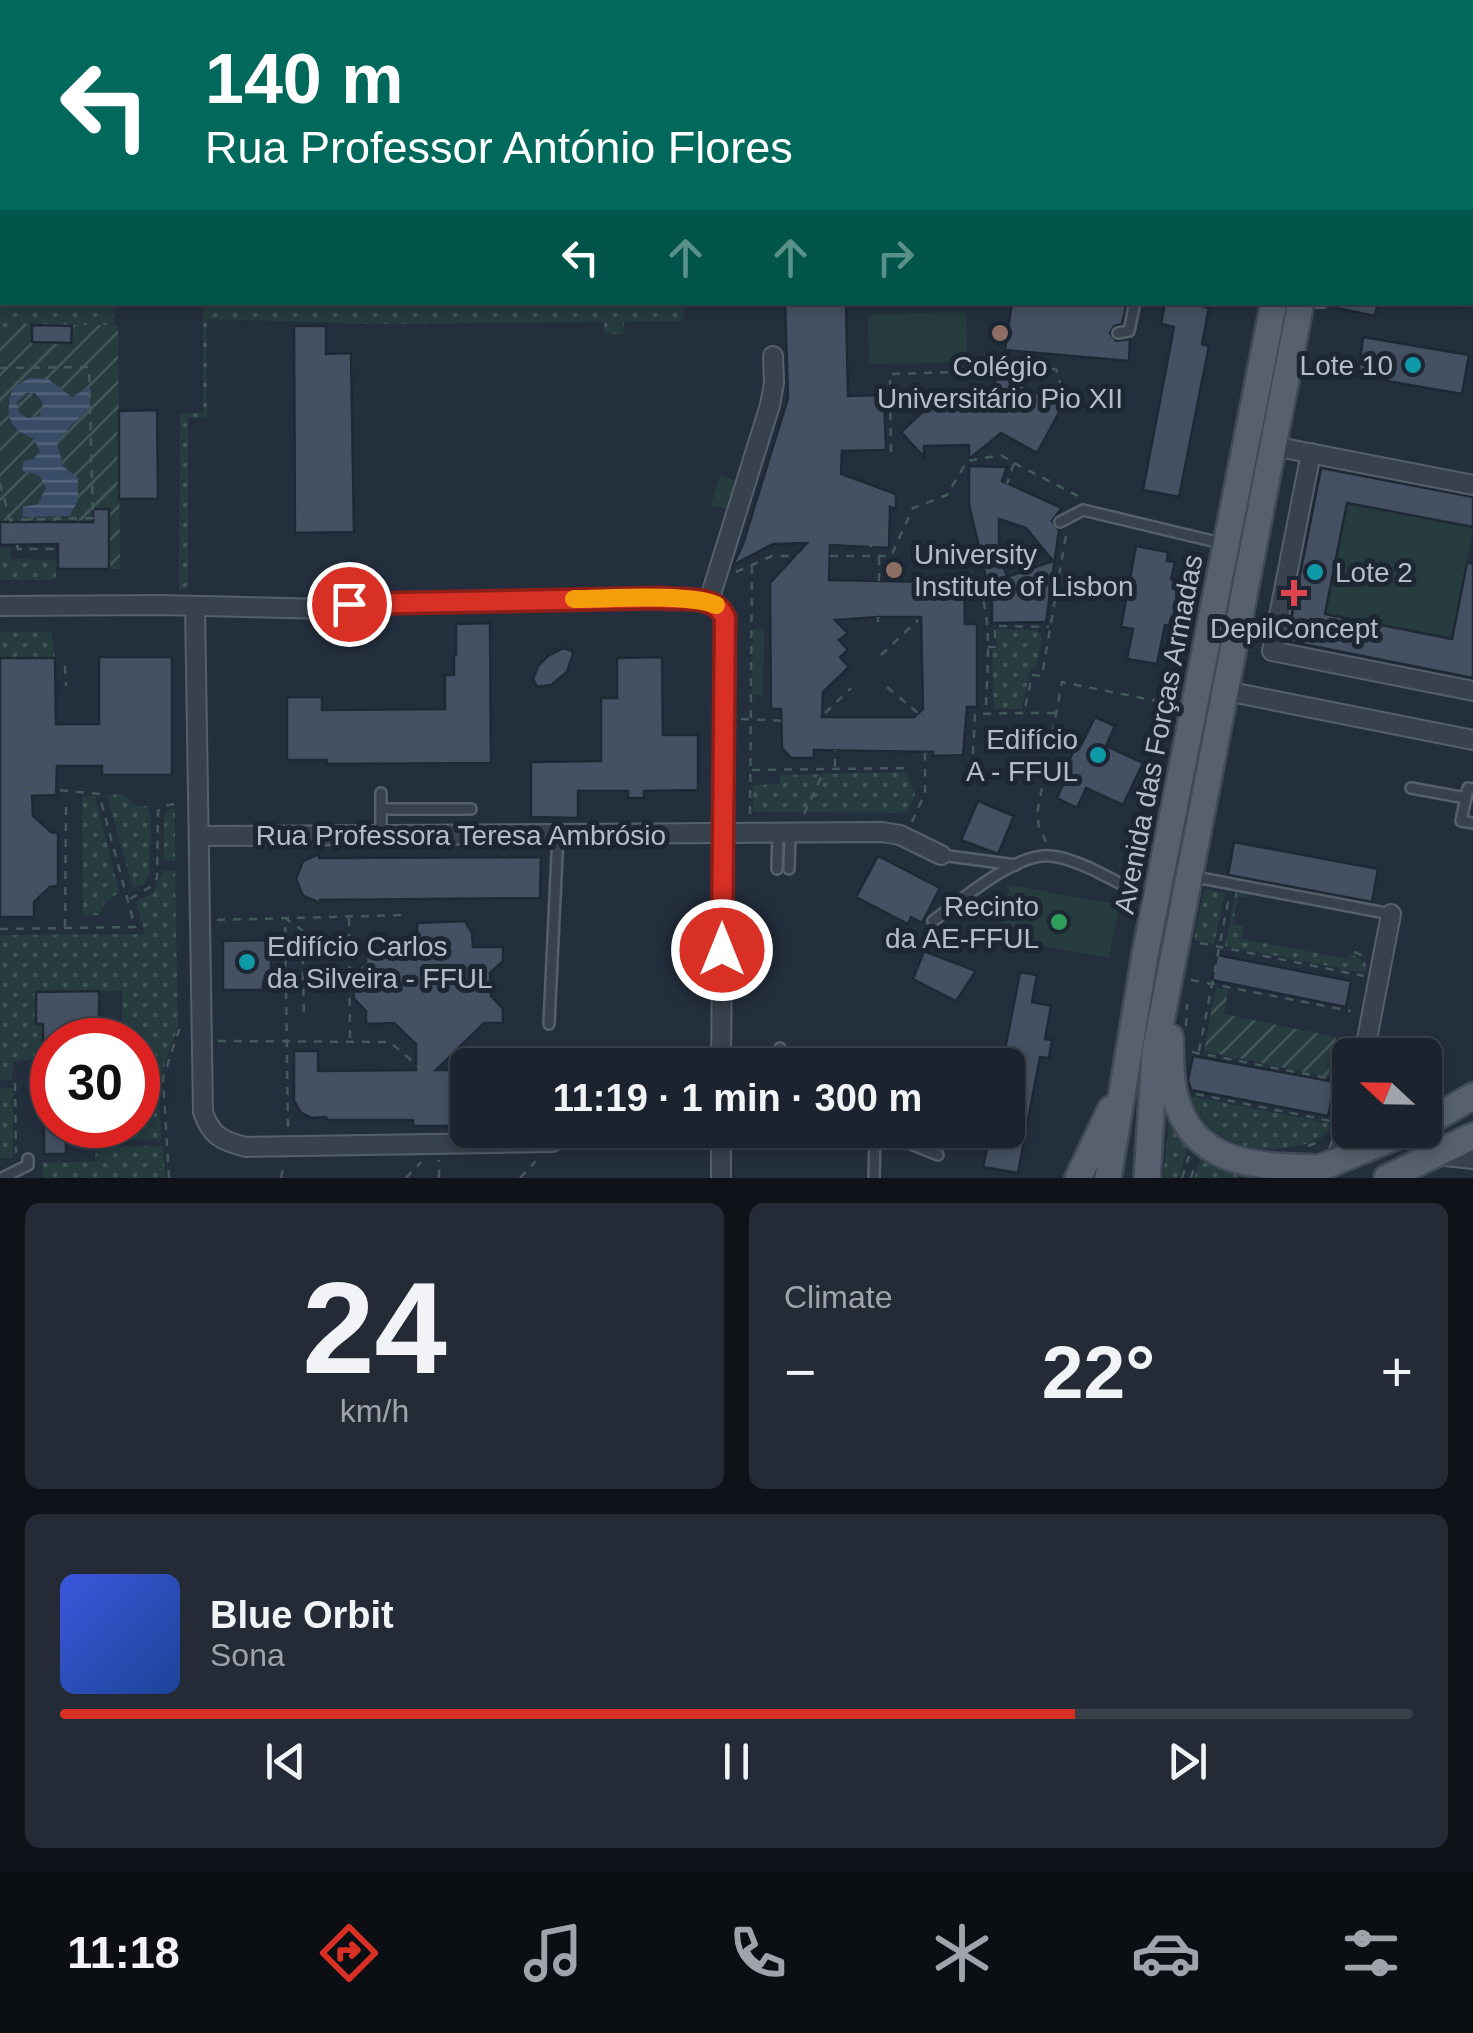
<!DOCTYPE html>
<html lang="en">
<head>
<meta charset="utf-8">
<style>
  :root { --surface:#1b232e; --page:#242b36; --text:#f1f3f6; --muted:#a0a4aa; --line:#39404a; --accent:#d93025 }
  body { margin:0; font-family:Helvetica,sans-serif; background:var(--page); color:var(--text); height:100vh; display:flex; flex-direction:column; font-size:38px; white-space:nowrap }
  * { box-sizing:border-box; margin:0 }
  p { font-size:32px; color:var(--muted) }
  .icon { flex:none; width:55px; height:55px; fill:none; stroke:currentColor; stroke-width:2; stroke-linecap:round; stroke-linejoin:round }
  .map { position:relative; height:1178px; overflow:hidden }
  .side { display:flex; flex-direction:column; gap:25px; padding:25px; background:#0f1319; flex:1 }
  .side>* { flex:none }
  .hud { position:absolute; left:0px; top:0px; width:1475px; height:305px; box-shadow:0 5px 15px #0003,0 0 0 2px var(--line); background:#00695c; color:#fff; overflow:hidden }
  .needle { width:65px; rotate:292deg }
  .controls { position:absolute; left:1332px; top:1038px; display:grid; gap:20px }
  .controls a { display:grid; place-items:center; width:110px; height:110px; border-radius:15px; background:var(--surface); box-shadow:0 5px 15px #0003,0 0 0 2px var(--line); font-size:50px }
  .speed { position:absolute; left:30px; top:1018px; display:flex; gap:20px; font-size:50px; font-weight:700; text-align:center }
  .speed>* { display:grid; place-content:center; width:130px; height:130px; border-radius:50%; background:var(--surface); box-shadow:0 5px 15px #0003,0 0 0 2px var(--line); line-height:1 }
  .speed .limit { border:15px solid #d22; background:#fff; color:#111 }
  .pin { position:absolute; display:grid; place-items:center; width:85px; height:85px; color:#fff; margin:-42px; border:5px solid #fff; border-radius:50%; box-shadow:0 2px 10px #0007 }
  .me { position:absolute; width:110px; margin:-55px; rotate:0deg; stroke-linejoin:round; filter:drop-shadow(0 0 8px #0008) }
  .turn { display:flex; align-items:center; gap:35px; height:210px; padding:0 40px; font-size:45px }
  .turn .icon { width:130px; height:130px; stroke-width:2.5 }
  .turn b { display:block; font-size:70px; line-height:85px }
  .lanes { display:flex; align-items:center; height:95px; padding:0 40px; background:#0003; justify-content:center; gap:50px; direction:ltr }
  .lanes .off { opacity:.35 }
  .big { font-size:75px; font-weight:800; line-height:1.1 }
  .side .tile { flex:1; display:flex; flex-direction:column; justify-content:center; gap:15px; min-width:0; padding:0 35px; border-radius:15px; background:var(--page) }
  .side .dial { align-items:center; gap:0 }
  .dial b { font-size:130px; line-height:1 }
  .song { display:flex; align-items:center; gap:30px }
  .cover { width:120px; height:120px; border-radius:15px; background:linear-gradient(135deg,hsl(230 70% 55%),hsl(220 70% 35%)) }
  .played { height:10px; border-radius:5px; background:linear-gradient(90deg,var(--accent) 75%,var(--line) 75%) }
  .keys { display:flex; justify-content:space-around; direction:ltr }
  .heat { display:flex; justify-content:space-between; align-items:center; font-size:55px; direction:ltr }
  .side .tiles { flex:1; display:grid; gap:25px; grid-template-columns:1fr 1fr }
  .tile:last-child { grid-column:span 2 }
  .trip { position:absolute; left:450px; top:1048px; width:575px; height:100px; border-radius:15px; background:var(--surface); box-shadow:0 5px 15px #0003,0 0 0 2px var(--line); font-weight:800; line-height:100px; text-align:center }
  .tab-bar { display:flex; height:160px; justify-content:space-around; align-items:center; background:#0b0e12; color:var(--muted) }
  .tab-bar .icon { width:70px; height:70px }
  .tab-bar .on { color:var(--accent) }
  .tab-bar b { font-size:45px; color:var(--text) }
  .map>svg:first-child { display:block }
</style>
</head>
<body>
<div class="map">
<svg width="1473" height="1178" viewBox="0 0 1473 1178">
  <defs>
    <pattern id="grass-dots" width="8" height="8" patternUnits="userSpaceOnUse" patternTransform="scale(2.5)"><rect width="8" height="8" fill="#263c3f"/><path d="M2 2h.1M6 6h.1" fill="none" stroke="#435659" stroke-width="1.8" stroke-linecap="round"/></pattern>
    <pattern id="garden-furrows" width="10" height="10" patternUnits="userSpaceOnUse" patternTransform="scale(2.5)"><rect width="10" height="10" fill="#263c3f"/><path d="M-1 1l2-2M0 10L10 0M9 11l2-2" fill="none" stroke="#435659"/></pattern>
    <pattern id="water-rules" width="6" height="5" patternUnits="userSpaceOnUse" patternTransform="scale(2.5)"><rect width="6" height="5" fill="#394c67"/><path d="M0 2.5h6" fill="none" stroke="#53647b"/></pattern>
  </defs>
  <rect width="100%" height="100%" fill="#242f3e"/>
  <g fill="url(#grass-dots)">
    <polygon points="0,290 2,302 113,303 114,325 0,328"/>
    <polygon points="203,303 203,302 685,303 683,321 624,322 623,334 605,334 604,322 378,324 207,319 207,418 188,418 188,588 179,591 180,414 203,413"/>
    <polygon points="0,547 9,547 12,559 58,560 55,580 0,580"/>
    <polygon points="997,629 1037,630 1042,638 1036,669 1030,669 1022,709 994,709 992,650 997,649"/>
    <polygon points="0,632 51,632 55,658 0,658"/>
    <polygon points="906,772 915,795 906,813 753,812 753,785 780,784 780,775"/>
    <polygon points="123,794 136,806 147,806 151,816 149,876 144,884 133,889 107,795"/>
    <polygon points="82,796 95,796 119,892 104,904 99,915 83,916"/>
    <polygon points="175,808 175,861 164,861 164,816 168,810"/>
    <polygon points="175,870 178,1026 159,1081 161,1139 94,1141 93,1125 138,1125 138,1040 122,1040 122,991 36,992 36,1024 43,1024 43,1059 13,1061 12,1080 0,1080 0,935 145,934 136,902 153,893 163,871"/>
    <polygon points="1204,889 1225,893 1214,944 1194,940"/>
    <polygon points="1236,890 1250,893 1249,898 1238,896 1233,924 1243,926 1242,939 1348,959 1350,953 1366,963 1365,973 1225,946"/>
    <rect x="0" y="1088" width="13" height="70"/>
    <path d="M1189,1096L1333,1124C1325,1138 1316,1141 1301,1145C1255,1157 1209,1143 1189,1096Z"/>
    <polygon points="1170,1116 1189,1140 1179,1178 1163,1178"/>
    <polygon points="163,1146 165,1178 43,1178 43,1163 95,1161 96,1147"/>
    <polygon points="1203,1152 1265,1177 1266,1178 1194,1178"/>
  </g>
  <g fill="#263c3f">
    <polygon points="966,312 967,362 869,364 868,314"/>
    <polygon points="720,475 738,481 729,510 711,505"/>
    <polygon points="1347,503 1473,527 1452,639 1325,614"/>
    <polygon points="753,629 764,629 763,695 752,695"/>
    <polygon points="1010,885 1119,905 1109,958 1000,938"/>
  </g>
  <g fill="url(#garden-furrows)">
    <polygon points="32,325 118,325 120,569 109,569 109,509 93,521 2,522 0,517 0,328"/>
    <polygon points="1216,987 1228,990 1224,1014 1336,1037 1328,1077 1204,1051"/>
  </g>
  <path fill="url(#water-rules)" fill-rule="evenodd" d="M30,378L48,379L72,397L90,386V410L72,424L57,444L63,466L78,478V501L69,516L23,517V507L38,504L46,488L39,475L23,471V461L34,459L40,451L34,439C6,428 5,413 13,387ZM26,393H35L43,403L40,415C28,422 17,416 17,402Z"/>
  <g fill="#455162" stroke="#1f2835" stroke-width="2.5" fill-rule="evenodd">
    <path d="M785,302H846L848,396L884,395L886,450L842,451L841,474L896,494V509L890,507L889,548L830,545L829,580L933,582L932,576L964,574L965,624H977V707H967L963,755L933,756V752L814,750V758H791L782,748L781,709H771L770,583L807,543L773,544L733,565L743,544L788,398ZM878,617H921L923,709L914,717H822L823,692L849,667L840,657L848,650L839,640L848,633L835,620Z"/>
    <polygon points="1012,302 1127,302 1122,324 1114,326 1110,333 1116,341 1130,339 1129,361 1005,350"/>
    <polygon points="1165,302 1202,302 1202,306 1209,308 1202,344 1209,346 1179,497 1143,490 1174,327 1161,324"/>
    <polygon points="1337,302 1378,302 1375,316 1337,308"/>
    <polygon points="32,325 72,326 71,343 32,342"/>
    <polygon points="294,326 326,326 326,354 351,353 354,532 295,533"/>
    <polygon points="1363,337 1469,355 1462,394 1358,376"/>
    <polygon points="1000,373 1062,407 1037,453 1001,433 969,459 969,445 924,446 924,457 901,432 943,393 972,393 985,400"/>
    <polygon points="157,410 158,499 119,499 119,411"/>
    <path d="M969,466L1007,467L1002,481L1062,508L1052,521L1059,530L1046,622L992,623V604L969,504ZM999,519L1026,528L1053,561L1007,577L999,555Z"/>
    <polygon points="1321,468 1473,497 1473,527 1347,503 1325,614 1452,639 1467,563 1473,563 1473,678 1287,641"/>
    <polygon points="93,509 109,509 109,569 58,569 58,544 0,545 0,522 93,522"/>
    <polygon points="1136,546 1168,552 1167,561 1175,562 1171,579 1179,581 1176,597 1184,599 1180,620 1171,618 1169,626 1165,625 1157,664 1127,659 1133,629 1121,627"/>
    <polygon points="490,623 491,763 327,764 327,760 287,760 287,697 322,697 322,710 445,709 445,675 454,675 454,655 456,655 456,624"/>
    <polygon points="564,648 572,651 573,654 567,672 551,685 537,687 533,679 538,666 549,655"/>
    <polygon points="99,657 172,657 172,775 102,775 102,766 57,766 56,795 32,796 33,816 51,832 58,833 58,886 50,887 34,902 34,917 0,917 0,658 55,658 56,724 99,724"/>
    <polygon points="662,657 663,735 698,735 698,790 644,791 644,798 628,798 628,791 578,791 578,818 531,817 531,762 601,761 601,698 617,698 617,658"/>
    <polygon points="1095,717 1115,726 1106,746 1143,763 1123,805 1086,788 1077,808 1057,798 1070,769 1066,767 1077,743 1081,745"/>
    <polygon points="978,801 1014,816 998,854 961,840"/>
    <polygon points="1234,842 1378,869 1372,902 1228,875"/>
    <polygon points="319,854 319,858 541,857 540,898 320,900 320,903 303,896 296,879 303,861"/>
    <polygon points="878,856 940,888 922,923 911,917 908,924 856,897"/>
    <polygon points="465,921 472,933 473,947 503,947 503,961 490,973 491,996 503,1009 503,1023 484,1023 436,1070 468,1070 468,1120 458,1120 458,1126 413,1126 413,1120 327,1120 326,1117 312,1118 301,1113 294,1101 294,1051 318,1051 318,1071 416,1070 416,1044 394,1023 366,1024 366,1011 354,999 354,973 366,961 366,948 393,948 404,959 417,946 417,923"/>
    <polygon points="271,940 271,982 263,982 263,990 223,990 223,941"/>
    <polygon points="924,951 976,971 956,1001 913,979"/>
    <polygon points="1217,955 1351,981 1346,1007 1212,980"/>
    <polygon points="1020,972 1037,975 1032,1002 1051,1006 1045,1039 1052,1040 1049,1058 1040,1057 1018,1173 983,1167 991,1130 1008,1130 1008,1065 1002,1065"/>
    <polygon points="99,991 99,1025 93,1025 93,1040 43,1040 43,1024 36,1024 36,992"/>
    <polygon points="909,1049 959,1059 958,1065 906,1065"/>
    <polygon points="1193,1056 1335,1082 1328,1116 1191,1090 1188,1080"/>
    <polygon points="44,1125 93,1125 94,1141 66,1142 66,1154 44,1154"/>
  </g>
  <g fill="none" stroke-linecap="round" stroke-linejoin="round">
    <g stroke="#565f6c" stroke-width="14">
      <g id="lane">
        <polyline points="579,0 648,2"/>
        <polyline points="208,2 208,0"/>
        <polyline points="658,2 663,0"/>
        <polyline points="1314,302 1323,302"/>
        <polyline points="1118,333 1129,331 1135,302"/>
        <polyline points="1060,522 1083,510 1225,544"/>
        <polyline points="1411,788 1466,798"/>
        <polyline points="1473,789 1468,788 1461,821 1473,823"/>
        <polyline points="381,793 381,835"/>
        <polyline points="381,809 471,809"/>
        <polyline points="941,855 1016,865"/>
        <polyline points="777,869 778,833"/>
        <polyline points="789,869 790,833"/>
        <polyline points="1190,876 1391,914"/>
        <path d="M933,921C960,901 1015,853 1050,856C1080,858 1124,887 1152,900"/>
        <polyline points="549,1024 558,834"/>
        <polyline points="779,1065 780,1048"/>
        <polyline points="844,1130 911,1144 938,1155"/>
        <polyline points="2,1178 28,1165 28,1159"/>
        <polyline points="874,1178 875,1136"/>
      </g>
    </g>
    <g stroke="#565f6c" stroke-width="22">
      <g id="street">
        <polyline points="766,0 766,2"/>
        <polyline points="1472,208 1473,208"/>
        <polyline points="1273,446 1473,485"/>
        <polyline points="1311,453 1272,651 1473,691"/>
        <polyline points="709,601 770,405 774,383 773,356"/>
        <polyline points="0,606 160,605 328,609 354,604 660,598 709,601 721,609 725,620 721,1065"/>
        <path d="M195,606L203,1112C211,1136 222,1141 246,1147L552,1142"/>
        <polyline points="1226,691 1473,740"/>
        <polyline points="200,836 882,832 900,835 941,855"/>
        <polyline points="1364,1055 1391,914"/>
        <polyline points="1436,1155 1473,1159"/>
        <polyline points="1336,1160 1350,1118"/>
        <polyline points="721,1178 721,1130"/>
      </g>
    </g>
    <g stroke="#414a57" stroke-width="30">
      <g id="primary">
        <polyline points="1332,2 1333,0"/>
        <polyline points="1359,2 1359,0"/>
        <path d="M1170,1037C1171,1056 1170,1074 1174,1092C1191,1167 1258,1166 1319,1168"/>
        <polyline points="1425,1124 1473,1096"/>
        <polyline points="1308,1173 1412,1130"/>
        <polyline points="1078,1178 1111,1109"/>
        <polyline points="1108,1178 1145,955 1274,302"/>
        <polyline points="1147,1178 1155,1052 1301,302"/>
        <polyline points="1387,1178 1473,1136"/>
      </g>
    </g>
    <g stroke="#44595c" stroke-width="2.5" stroke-dasharray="8 8" stroke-linecap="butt">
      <polyline points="228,0 229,2"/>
      <polyline points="694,0 697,2"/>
      <polyline points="1140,0 1145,2"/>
      <polyline points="0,368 89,367 93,518 11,520"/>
      <polyline points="891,452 890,374 1056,369 1067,407"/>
      <polyline points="1014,463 1080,497"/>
      <polyline points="0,483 18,549 54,549"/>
      <polyline points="870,547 890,525"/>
      <polyline points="830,556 891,556 913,508 947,495 967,461 1001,455 1014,463 1007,484"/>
      <path d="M960,560C999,596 986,663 986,712"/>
      <polyline points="736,572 772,556 818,556"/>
      <polyline points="879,581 879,557"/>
      <polyline points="878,617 878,622"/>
      <polyline points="988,647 995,647 995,626 1049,627"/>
      <polyline points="881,655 918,620"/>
      <polyline points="65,666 66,686"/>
      <polyline points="887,687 918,713"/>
      <polyline points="825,713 851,688"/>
      <polyline points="1031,713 1055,713"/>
      <polyline points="741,719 790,721"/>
      <polyline points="835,767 835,750"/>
      <polyline points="752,770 906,768"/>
      <polyline points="972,770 975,714 1024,713 1032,675 1042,676 1066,535"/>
      <polyline points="750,814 752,565"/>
      <polyline points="804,814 824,771"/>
      <polyline points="912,822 925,793 925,751"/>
      <polyline points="1046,842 1039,827 1037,814 1062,682 1172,704"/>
      <polyline points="130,899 150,887 157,878 158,811 163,806 180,803"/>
      <polyline points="349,918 350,1040"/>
      <polyline points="217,920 404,915"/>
      <polyline points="65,927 66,807"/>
      <polyline points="0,929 135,927 99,794 24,787"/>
      <polyline points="1200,943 1364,976"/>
      <polyline points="1354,952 1366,957"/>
      <polyline points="1191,980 1351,1011"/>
      <polyline points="1186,1026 1187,1004"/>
      <polyline points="218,1041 390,1042 426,1073"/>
      <polyline points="1199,1051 1229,897"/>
      <polyline points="1192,1052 1332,1079 1341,1038"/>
      <polyline points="15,1083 16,1153"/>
      <polyline points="1196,1094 1331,1121"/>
      <polyline points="1344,1103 1350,1067"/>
      <polyline points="288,1127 285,918 302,930 304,1018"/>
      <polyline points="1308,1146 1323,1140"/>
      <polyline points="169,1178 163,1078 180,1027 185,1027"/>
      <polyline points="281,1178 284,1165"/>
      <polyline points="406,1178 421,1162"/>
      <polyline points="439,1178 439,1160"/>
      <polyline points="520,1178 536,1161"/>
      <polyline points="1182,1178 1189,1156"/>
      <polyline points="1191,1178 1196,1163"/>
    </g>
    <use href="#lane" stroke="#38414e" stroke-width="9"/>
    <use href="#street" stroke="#38414e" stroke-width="18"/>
    <use href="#primary" stroke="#56606e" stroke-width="25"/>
  </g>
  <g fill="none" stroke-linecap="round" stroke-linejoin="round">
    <g stroke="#8d1f18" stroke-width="25">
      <path id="route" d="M349,604L660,598C682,601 715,593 725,618L722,950"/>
    </g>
    <use href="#route" stroke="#d93025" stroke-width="18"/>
    <path stroke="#f59e0b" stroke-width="18" d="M574,599C606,599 689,593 716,605"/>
  </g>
  <g fill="#8d6e63" stroke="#1d2633" stroke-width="4">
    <circle cx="1000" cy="333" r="10"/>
    <circle cx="894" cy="570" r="10"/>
  </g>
  <g fill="#0f9aa8" stroke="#1d2633" stroke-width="4">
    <circle cx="1413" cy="365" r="10"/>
    <circle cx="1315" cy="572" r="10"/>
    <circle cx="1098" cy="755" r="10"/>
    <circle cx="247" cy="962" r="10"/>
  </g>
  <path fill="#e0444e" stroke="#1d2633" stroke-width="4" d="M1289 578h10v10h10v10h-10v10h-10v-10h-10v-10h10z"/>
  <circle fill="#2e9e5b" stroke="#1d2633" stroke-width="4" cx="1059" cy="922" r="10"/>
  <g text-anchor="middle" stroke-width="10" stroke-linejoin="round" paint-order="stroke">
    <g font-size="28" fill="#b4bcc9" stroke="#1d2633" text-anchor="end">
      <text x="1393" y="375">Lote 10</text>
      <text x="1000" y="376" text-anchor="middle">Colégio<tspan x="1000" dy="32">Universitário Pio XII</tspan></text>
      <text x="914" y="564" text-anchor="start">University<tspan x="914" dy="32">Institute of Lisbon</tspan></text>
      <text x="1335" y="582" text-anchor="start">Lote 2</text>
      <text x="1294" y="638" text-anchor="middle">DepilConcept</text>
      <text x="1078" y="749">Edifício<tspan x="1078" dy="32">A - FFUL</tspan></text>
      <text x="1039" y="916">Recinto<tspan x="1039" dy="32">da AE-FFUL</tspan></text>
      <text x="267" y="956" text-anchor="start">Edifício Carlos<tspan x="267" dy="32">da Silveira - FFUL</tspan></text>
    </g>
    <g font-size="28" fill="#b4bcc9" stroke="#1d2633">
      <text transform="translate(1158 734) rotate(-79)" y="10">Avenida das Forças Armadas</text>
      <text x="461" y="845">Rua Professora Teresa Ambrósio</text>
    </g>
  </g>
</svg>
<div class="controls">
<a><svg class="needle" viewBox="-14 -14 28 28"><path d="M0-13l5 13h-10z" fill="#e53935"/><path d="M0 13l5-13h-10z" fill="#a0a4aa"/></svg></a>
</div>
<div class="speed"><div class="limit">30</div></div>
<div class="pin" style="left:349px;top:604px;background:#d93025"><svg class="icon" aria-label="arrive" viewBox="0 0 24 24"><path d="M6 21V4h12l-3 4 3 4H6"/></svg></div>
<svg class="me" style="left:722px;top:950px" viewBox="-20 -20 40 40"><circle r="17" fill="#d93025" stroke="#fff" stroke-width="3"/><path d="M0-11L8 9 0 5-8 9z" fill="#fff"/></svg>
<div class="trip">11:19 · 1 min · 300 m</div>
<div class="hud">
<div class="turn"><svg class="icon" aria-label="left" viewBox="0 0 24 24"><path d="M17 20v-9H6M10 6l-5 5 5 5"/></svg><div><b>140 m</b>Rua Professor António Flores</div></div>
<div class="lanes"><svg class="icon" aria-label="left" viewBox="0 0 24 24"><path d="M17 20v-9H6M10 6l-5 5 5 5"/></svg><svg class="icon off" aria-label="ahead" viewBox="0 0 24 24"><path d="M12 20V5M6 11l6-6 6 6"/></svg><svg class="icon off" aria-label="ahead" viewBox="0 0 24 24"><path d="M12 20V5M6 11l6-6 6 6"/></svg><svg class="icon off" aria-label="right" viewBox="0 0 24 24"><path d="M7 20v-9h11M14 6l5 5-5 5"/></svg></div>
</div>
</div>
<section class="side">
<div class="tiles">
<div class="tile dial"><b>24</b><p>km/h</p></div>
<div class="tile"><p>Climate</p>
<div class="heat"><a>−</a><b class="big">22°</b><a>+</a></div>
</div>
<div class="tile">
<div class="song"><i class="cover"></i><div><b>Blue Orbit</b><p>Sona</p></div></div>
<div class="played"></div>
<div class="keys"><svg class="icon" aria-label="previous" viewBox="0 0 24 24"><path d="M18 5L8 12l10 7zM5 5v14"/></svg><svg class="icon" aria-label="pause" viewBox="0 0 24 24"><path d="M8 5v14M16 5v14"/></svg><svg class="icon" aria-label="next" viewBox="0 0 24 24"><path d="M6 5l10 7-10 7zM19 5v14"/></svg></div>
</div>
</div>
</section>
<nav class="tab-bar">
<b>11:18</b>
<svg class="icon on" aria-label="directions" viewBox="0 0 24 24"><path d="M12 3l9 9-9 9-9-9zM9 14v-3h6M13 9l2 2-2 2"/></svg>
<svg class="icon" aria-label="music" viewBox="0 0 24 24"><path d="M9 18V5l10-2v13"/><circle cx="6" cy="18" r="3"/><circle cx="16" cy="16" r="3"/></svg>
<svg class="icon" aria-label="phone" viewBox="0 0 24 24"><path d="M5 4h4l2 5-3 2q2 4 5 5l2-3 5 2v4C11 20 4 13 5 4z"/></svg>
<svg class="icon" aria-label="climate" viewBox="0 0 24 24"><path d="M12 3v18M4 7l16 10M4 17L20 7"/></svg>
<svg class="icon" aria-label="car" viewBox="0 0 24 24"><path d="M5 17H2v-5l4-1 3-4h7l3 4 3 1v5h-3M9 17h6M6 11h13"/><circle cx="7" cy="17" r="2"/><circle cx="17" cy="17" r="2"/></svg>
<svg class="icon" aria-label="filters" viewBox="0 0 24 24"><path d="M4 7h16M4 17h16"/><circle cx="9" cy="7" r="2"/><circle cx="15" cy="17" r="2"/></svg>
</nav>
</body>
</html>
